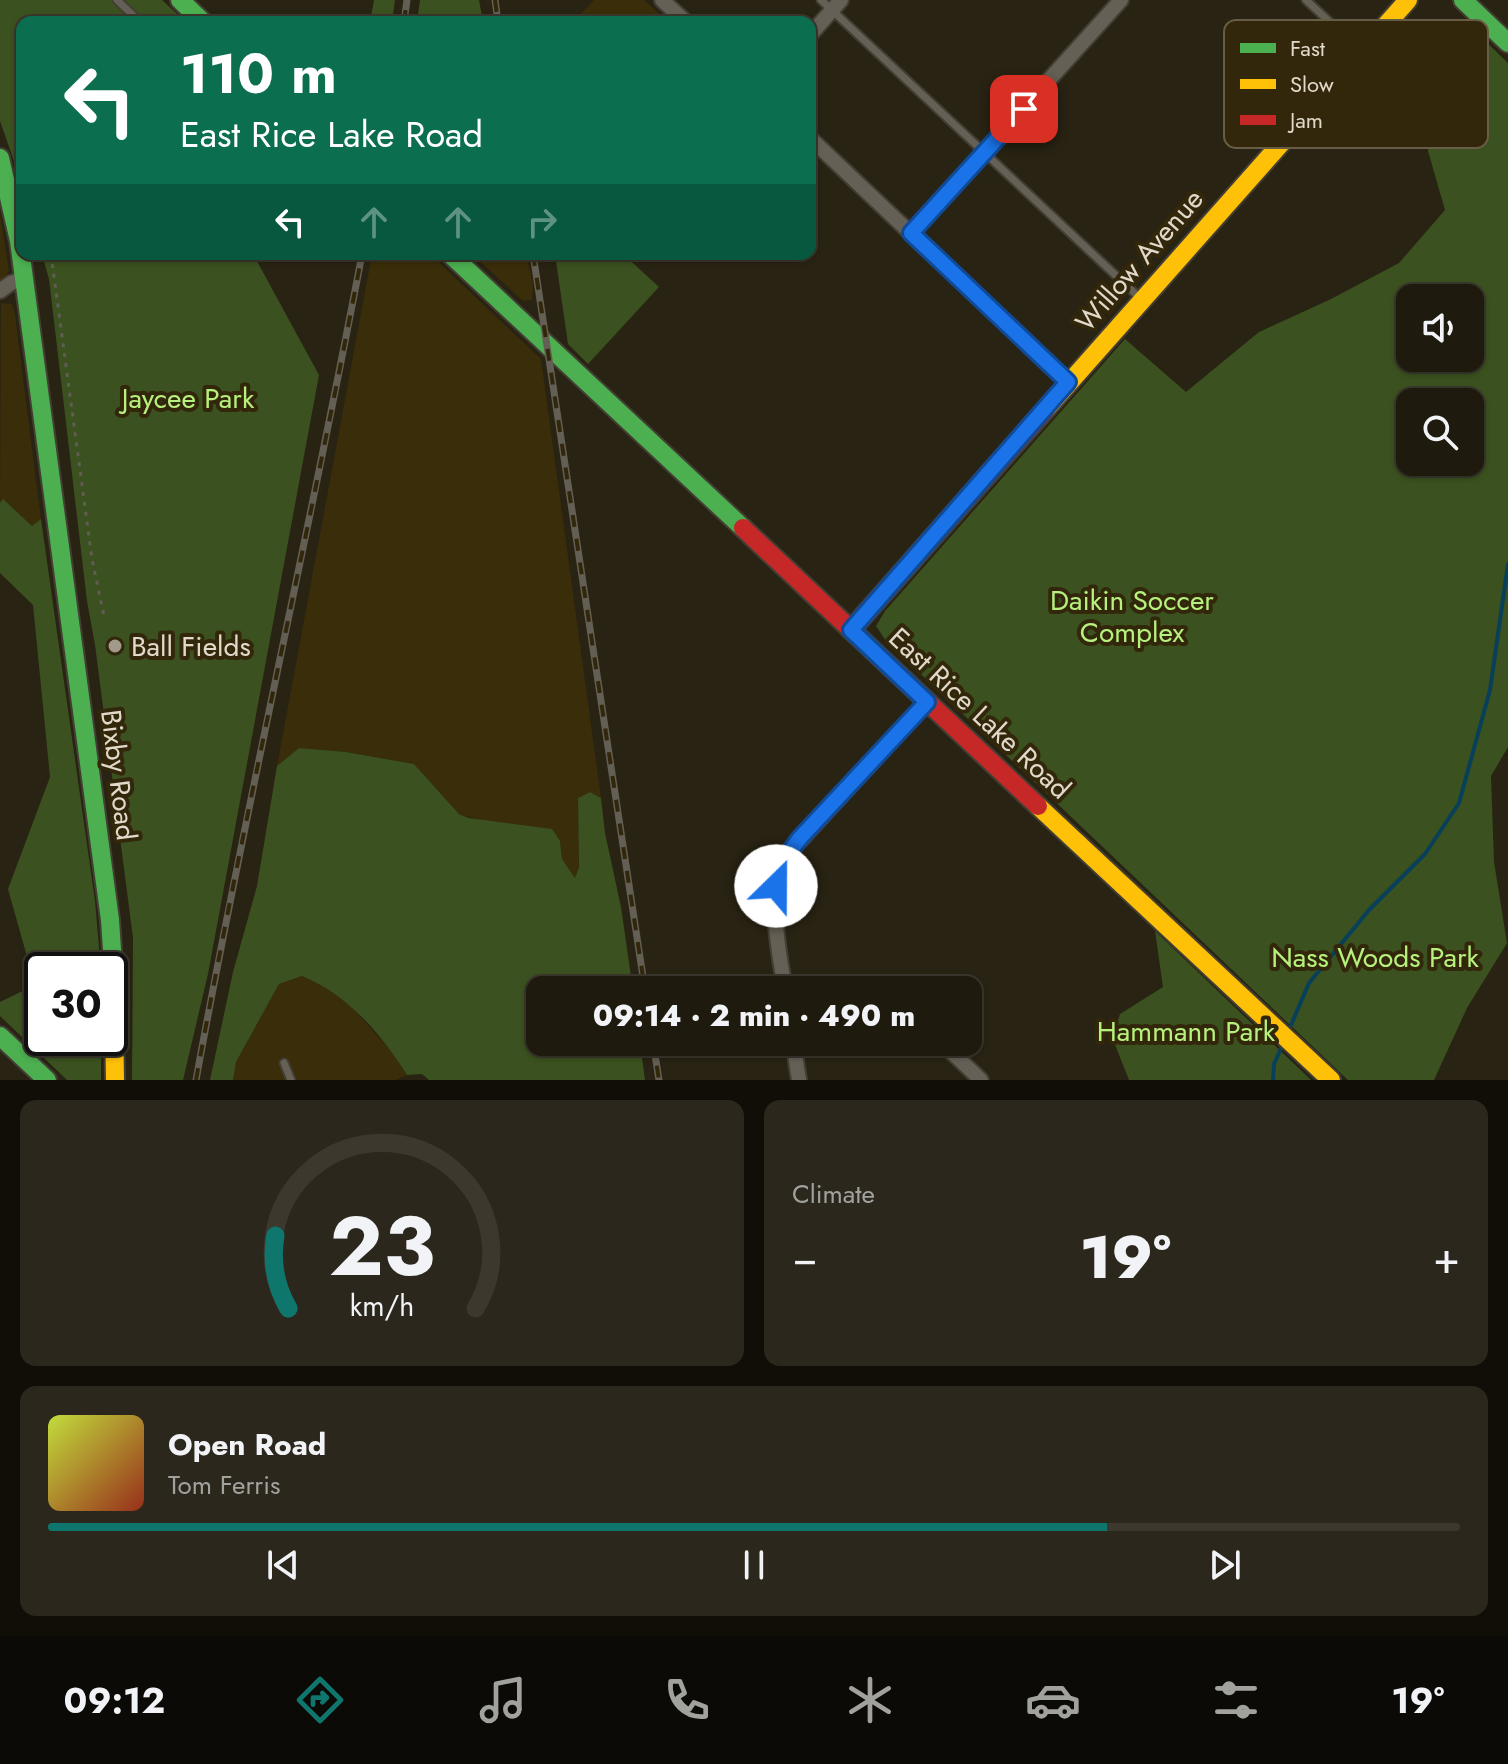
<!DOCTYPE html>
<html lang="en">
<head>
<meta charset="utf-8">
<style>
  :root { --surface:#1f1a0e; --page:#2c271c; --text:#f1f3f6; --muted:#a1a19e; --line:#3c382e; --accent:#0f766e }
  body { margin:0; font-family:Jost,sans-serif; background:var(--page); color:var(--text); height:100vh; display:flex; flex-direction:column; font-size:30px; white-space:nowrap }
  * { box-sizing:border-box; margin:0 }
  p { font-size:26px; color:var(--muted) }
  .icon { flex:none; width:44px; height:44px; fill:none; stroke:currentColor; stroke-width:2; stroke-linecap:round; stroke-linejoin:round }
  .map { position:relative; height:1080px; overflow:hidden }
  .side { display:flex; flex-direction:column; gap:20px; padding:20px; background:#110e08; flex:1 }
  .side>* { flex:none }
  .guide { position:absolute; left:16px; top:16px; width:800px; height:244px; border-radius:16px; box-shadow:0 2px 6px #0004,0 0 0 2px var(--line); background:#0b6e4f; color:#fff; overflow:hidden }
  .buttons { position:absolute; left:1396px; top:284px; display:grid; gap:16px }
  .buttons a { display:grid; place-items:center; width:88px; height:88px; border-radius:16px; background:var(--surface); box-shadow:0 2px 6px #0004,0 0 0 2px var(--line); font-size:40px }
  .speed { position:absolute; left:24px; top:952px; display:flex; gap:16px; font-size:40px; font-weight:700; text-align:center }
  .speed>* { display:grid; place-content:center; width:104px; height:104px; border-radius:50%; background:var(--surface); box-shadow:0 2px 6px #0004,0 0 0 2px var(--line); line-height:1 }
  .speed .limit { border:4px solid #111; border-radius:12px; background:#fff; color:#111 }
  .pin { position:absolute; display:grid; place-items:center; width:68px; height:68px; color:#fff; margin:-34px; border-radius:16px; box-shadow:0 4px 12px #0006 }
  .me { position:absolute; width:88px; margin:-44px; rotate:23deg; stroke-linejoin:round; filter:drop-shadow(0 0 6px #0008) }
  .turn { display:flex; align-items:center; gap:28px; height:168px; padding:0 32px; font-size:36px }
  .turn .icon { width:104px; height:104px; stroke-width:2.5 }
  .turn b { display:block; font-size:56px; line-height:68px }
  .lanes { display:flex; align-items:center; height:76px; padding:0 32px; background:#0003; justify-content:center; gap:40px; direction:ltr }
  .lanes .off { opacity:.35 }
  .big { font-size:60px; font-weight:800; line-height:1.1 }
  .side .card { flex:1; display:flex; flex-direction:column; justify-content:center; gap:12px; min-width:0; padding:0 28px; border-radius:16px; background:var(--page) }
  .side .dial { align-items:center; gap:0 }
  .dial svg { height:208px; overflow:visible; fill:none; stroke:var(--line); stroke-width:7; stroke-linecap:round; text-anchor:middle }
  .dial text { fill:var(--text); stroke:none }
  .song { display:flex; align-items:center; gap:24px }
  .cover { width:96px; height:96px; border-radius:12px; background:linear-gradient(135deg,hsl(70 70% 55%),hsl(10 70% 35%)) }
  .played { height:8px; border-radius:4px; background:linear-gradient(90deg,var(--accent) 75%,var(--line) 75%) }
  .keys { display:flex; justify-content:space-around; direction:ltr }
  .heat { display:flex; justify-content:space-between; align-items:center; font-size:44px; direction:ltr }
  .side .tiles { flex:1; display:grid; gap:20px; grid-template-columns:1fr 1fr }
  .card:last-child { grid-column:span 2 }
  .trip { position:absolute; left:526px; top:976px; width:456px; height:80px; border-radius:16px; background:var(--surface); box-shadow:0 2px 6px #0004,0 0 0 2px var(--line); font-weight:800; line-height:80px; text-align:center }
  .menu { display:flex; height:128px; justify-content:space-around; align-items:center; background:#0c0a06; color:var(--muted) }
  .menu .icon { width:56px; height:56px }
  .menu .on { color:var(--accent) }
  .menu b { font-size:36px; color:var(--text) }
  .map>svg:first-child { display:block }
</style>
</head>
<body>
<div class="map">
<svg width="1508" height="1080" viewBox="0 0 1508 1080">
  <rect width="100%" height="100%" fill="#292313"/>
  <g fill="#3a2d09">
    <polygon points="594,0 644,0 668,22 573,22"/>
    <polygon points="0,213 9,271 0,283"/>
    <polygon points="372,254 430,254 541,359 601,798 590,792 578,798 579,867 575,878 562,859 560,841 459,814 414,764 346,752 299,748 277,766"/>
    <polygon points="472,254 526,254 533,284 532,300 523,301"/>
    <polygon points="1,303 12,304 15,315 41,519 33,527 4,500 0,503"/>
    <polygon points="302,976 319,983 349,1004 392,1052 407,1075 396,1080 233,1080 236,1062 279,984"/>
  </g>
  <g fill="#3b511f" fill-rule="evenodd">
    <polygon points="0,0 162,0 186,22 22,22 22,184 0,121"/>
    <polygon points="374,0 395,0 392,22 370,22"/>
    <polygon points="420,0 479,0 483,22 417,22"/>
    <path d="M1482,38L1508,63V747L1491,776L1494,862L1507,943L1467,1008L1434,1080H1348L886,641L876,626L885,611L1125,339L1186,392L1259,332L1331,299L1399,263L1445,210L1428,151L1438,83ZM1410,298H1470V358H1410ZM1410,402H1470V462H1410Z"/>
    <polygon points="42,254 253,254 319,375 208,974 183,1080 132,1080 133,938 95,645 87,601 49,279"/>
    <polygon points="555,254 623,254 659,287 588,364 568,344"/>
    <polygon points="3,499 32,526 41,519 95,901 101,970 42,970 42,1038 101,1038 101,1080 67,1080 0,1016 0,1002 35,985 8,889 50,777 33,605 0,573 0,503"/>
    <path d="M299,748L346,752L414,764L459,814L469,818L552,829L560,841L562,859L575,878L579,867L578,798L590,792L601,798L605,833L621,907L633,990H540V1042H640L645,1080H429L422,1074L407,1075C382,1035 347,994 302,976L279,984L236,1062L233,1080H210L233,972L257,886L277,766Z"/>
    <polygon points="1155,931 1311,1080 1129,1080 1112,1037 1120,1014 1163,987"/>
  </g>
  <g fill="none" stroke-linecap="round" stroke-linejoin="round">
    <g stroke="#08405a" stroke-width="4">
      <polyline points="1288,1032 1309,983 1369,910 1425,854 1459,803 1490,690 1508,564"/>
      <polyline points="1273,1080 1274,1064 1283,1044"/>
    </g>
    <g stroke="#433e33" stroke-width="11">
      <g id="lane">
        <polyline points="117,0 140,22"/>
        <polyline points="821,0 1141,299"/>
        <polyline points="1306,0 1360,50"/>
        <polyline points="284,1063 291,1080"/>
      </g>
    </g>
    <g stroke="#433e33" stroke-width="18">
      <g id="street">
        <polyline points="662,0 686,22"/>
        <polyline points="810,35 841,0"/>
        <polyline points="810,138 1068,382"/>
        <polyline points="911,233 1121,0"/>
        <polyline points="0,291 11,283 23,279"/>
        <path d="M785,990C778,943 766,899 788,854L927,702"/>
        <polyline points="834,990 859,990"/>
        <polyline points="793,1042 799,1080"/>
        <polyline points="941,1042 981,1080"/>
      </g>
    </g>
    <g stroke="#433e33" stroke-width="22">
      <g id="fast">
        <polyline points="180,0 203,22"/>
        <polyline points="1463,0 1508,43"/>
        <polyline points="0,158 19,241 110,920 113,964"/>
        <polyline points="450,254 743,528"/>
        <polyline points="0,1036 47,1080"/>
      </g>
    </g>
    <g stroke="#433e33" stroke-width="22">
      <g id="slow">
        <polyline points="1046,409 1408,0"/>
        <polyline points="1038,806 1331,1080"/>
        <polyline points="113,964 115,1080"/>
      </g>
    </g>
    <g stroke="#433e33" stroke-width="22">
      <g id="jam">
        <polyline points="743,528 1038,806"/>
        <polyline points="851,630 1046,409"/>
      </g>
    </g>
    <polyline stroke="#615d53" stroke-width="3" stroke-dasharray="4 6" stroke-linecap="butt" points="51,254 92,559 104,616"/>
    <use href="#lane" stroke="#656055" stroke-width="7"/>
    <use href="#street" stroke="#656055" stroke-width="14"/>
    <use href="#fast" stroke="#4caf50" stroke-width="18"/>
    <use href="#slow" stroke="#ffc107" stroke-width="18"/>
    <use href="#jam" stroke="#c62828" stroke-width="18"/>
    <g stroke="#645f54" stroke-width="7">
      <g id="rail">
        <polyline points="495,0 498,22"/>
        <polyline points="404,22 407,0"/>
        <polyline points="533,254 645,990"/>
        <polyline points="653,1042 659,1080"/>
        <path d="M196,1080C246,804 310,530 362,254"/>
      </g>
    </g>
    <use href="#rail" stroke="#32270a" stroke-width="4" stroke-dasharray="12" stroke-linecap="butt"/>
  </g>
  <g fill="none" stroke-linecap="round" stroke-linejoin="round">
    <g stroke="#114b97" stroke-width="20">
      <polyline id="route" points="776,886 788,854 800,838 927,702 851,630 1068,382 911,233 1024,109"/>
    </g>
    <use href="#route" stroke="#1a73e8" stroke-width="14"/>
  </g>
  <circle fill="#a19a8a" stroke="#32270a" stroke-width="3" cx="115" cy="646" r="8"/>
  <g text-anchor="middle" stroke-width="8" stroke-linejoin="round" paint-order="stroke">
    <g font-size="28" fill="#e1daca" stroke="#32270a">
      <text transform="translate(1139 260) rotate(-49)" y="10">Willow Avenue</text>
      <text transform="translate(980 713) rotate(43)" y="10">East Rice Lake Road</text>
      <text transform="translate(119 775) rotate(83)" y="10">Bixby Road</text>
    </g>
    <g font-size="28" fill="#b6f07d" stroke="#32270a">
      <text x="188" y="408">Jaycee Park</text>
      <text x="1132" y="610">Daikin Soccer<tspan x="1132" dy="32">Complex</tspan></text>
      <text x="1375" y="967">Nass Woods Park</text>
      <text x="1186" y="1041">Hammann Park</text>
    </g>
    <g font-size="28" fill="#e1daca" stroke="#32270a" text-anchor="start">
      <text x="131" y="656">Ball Fields</text>
    </g>
  </g>
  <rect x="1224" y="20" width="264" height="128" rx="12" fill="#32270a" stroke="#675d44" stroke-width="2"/>
  <rect x="1240" y="43" width="36" height="10" fill="#4caf50"/>
  <rect x="1240" y="79" width="36" height="10" fill="#ffc107"/>
  <rect x="1240" y="115" width="36" height="10" fill="#c62828"/>
  <g font-size="22" fill="#e1daca">
    <text x="1290" y="56">Fast</text>
    <text x="1290" y="92">Slow</text>
    <text x="1290" y="128">Jam</text>
  </g>
</svg>
<div class="buttons">
<a><svg class="icon" aria-label="sound" viewBox="0 0 24 24"><path d="M4 9h4l5-4v14l-5-4H4zM17 9q2 3 0 6"/></svg></a>
<a><svg class="icon" aria-label="search" viewBox="0 0 24 24"><circle cx="10" cy="10" r="6"/><path d="M15 15l6 6"/></svg></a>
</div>
<div class="speed"><div class="limit">30</div></div>
<div class="pin" style="left:1024px;top:109px;background:#d93025"><svg class="icon" aria-label="arrive" viewBox="0 0 24 24"><path d="M6 21V4h12l-3 4 3 4H6"/></svg></div>
<svg class="me" style="left:776px;top:886px" viewBox="-20 -20 40 40"><circle r="19" fill="#fff"/><path d="M0-13L10 11 0 6-10 11z" fill="#1a73e8"/></svg>
<div class="trip">09:14 · 2 min · 490 m</div>
<div class="guide">
<div class="turn"><svg class="icon" aria-label="left" viewBox="0 0 24 24"><path d="M17 20v-9H6M10 6l-5 5 5 5"/></svg><div><b>110 m</b>East Rice Lake Road</div></div>
<div class="lanes"><svg class="icon" aria-label="left" viewBox="0 0 24 24"><path d="M17 20v-9H6M10 6l-5 5 5 5"/></svg><svg class="icon off" aria-label="ahead" viewBox="0 0 24 24"><path d="M12 20V5M6 11l6-6 6 6"/></svg><svg class="icon off" aria-label="ahead" viewBox="0 0 24 24"><path d="M12 20V5M6 11l6-6 6 6"/></svg><svg class="icon off" aria-label="right" viewBox="0 0 24 24"><path d="M7 20v-9h11M14 6l5 5-5 5"/></svg></div>
</div>
</div>
<section class="side">
<div class="tiles">
<div class="card dial"><svg viewBox="0 0 100 80">
<path d="M14 69A42 42 0 1 1 86 69"/>
<path d="M14 69A42 42 0 0 1 9 41" stroke="#0f766e"/>
<text x="50" y="56" font-size="32" font-weight="700">23</text>
<text x="50" y="72" font-size="11">km/h</text>
</svg></div>
<div class="card"><p>Climate</p>
<div class="heat"><a>−</a><b class="big">19°</b><a>+</a></div>
</div>
<div class="card">
<div class="song"><i class="cover"></i><div><b>Open Road</b><p>Tom Ferris</p></div></div>
<div class="played"></div>
<div class="keys"><svg class="icon" aria-label="previous" viewBox="0 0 24 24"><path d="M18 5L8 12l10 7zM5 5v14"/></svg><svg class="icon" aria-label="pause" viewBox="0 0 24 24"><path d="M8 5v14M16 5v14"/></svg><svg class="icon" aria-label="next" viewBox="0 0 24 24"><path d="M6 5l10 7-10 7zM19 5v14"/></svg></div>
</div>
</div>
</section>
<nav class="menu">
<b>09:12</b>
<svg class="icon on" aria-label="directions" viewBox="0 0 24 24"><path d="M12 3l9 9-9 9-9-9zM9 14v-3h6M13 9l2 2-2 2"/></svg>
<svg class="icon" aria-label="music" viewBox="0 0 24 24"><path d="M9 18V5l10-2v13"/><circle cx="6" cy="18" r="3"/><circle cx="16" cy="16" r="3"/></svg>
<svg class="icon" aria-label="phone" viewBox="0 0 24 24"><path d="M5 4h4l2 5-3 2q2 4 5 5l2-3 5 2v4C11 20 4 13 5 4z"/></svg>
<svg class="icon" aria-label="climate" viewBox="0 0 24 24"><path d="M12 3v18M4 7l16 10M4 17L20 7"/></svg>
<svg class="icon" aria-label="car" viewBox="0 0 24 24"><path d="M5 17H2v-5l4-1 3-4h7l3 4 3 1v5h-3M9 17h6M6 11h13"/><circle cx="7" cy="17" r="2"/><circle cx="17" cy="17" r="2"/></svg>
<svg class="icon" aria-label="filters" viewBox="0 0 24 24"><path d="M4 7h16M4 17h16"/><circle cx="9" cy="7" r="2"/><circle cx="15" cy="17" r="2"/></svg>
<b>19°</b>
</nav>
</body>
</html>
